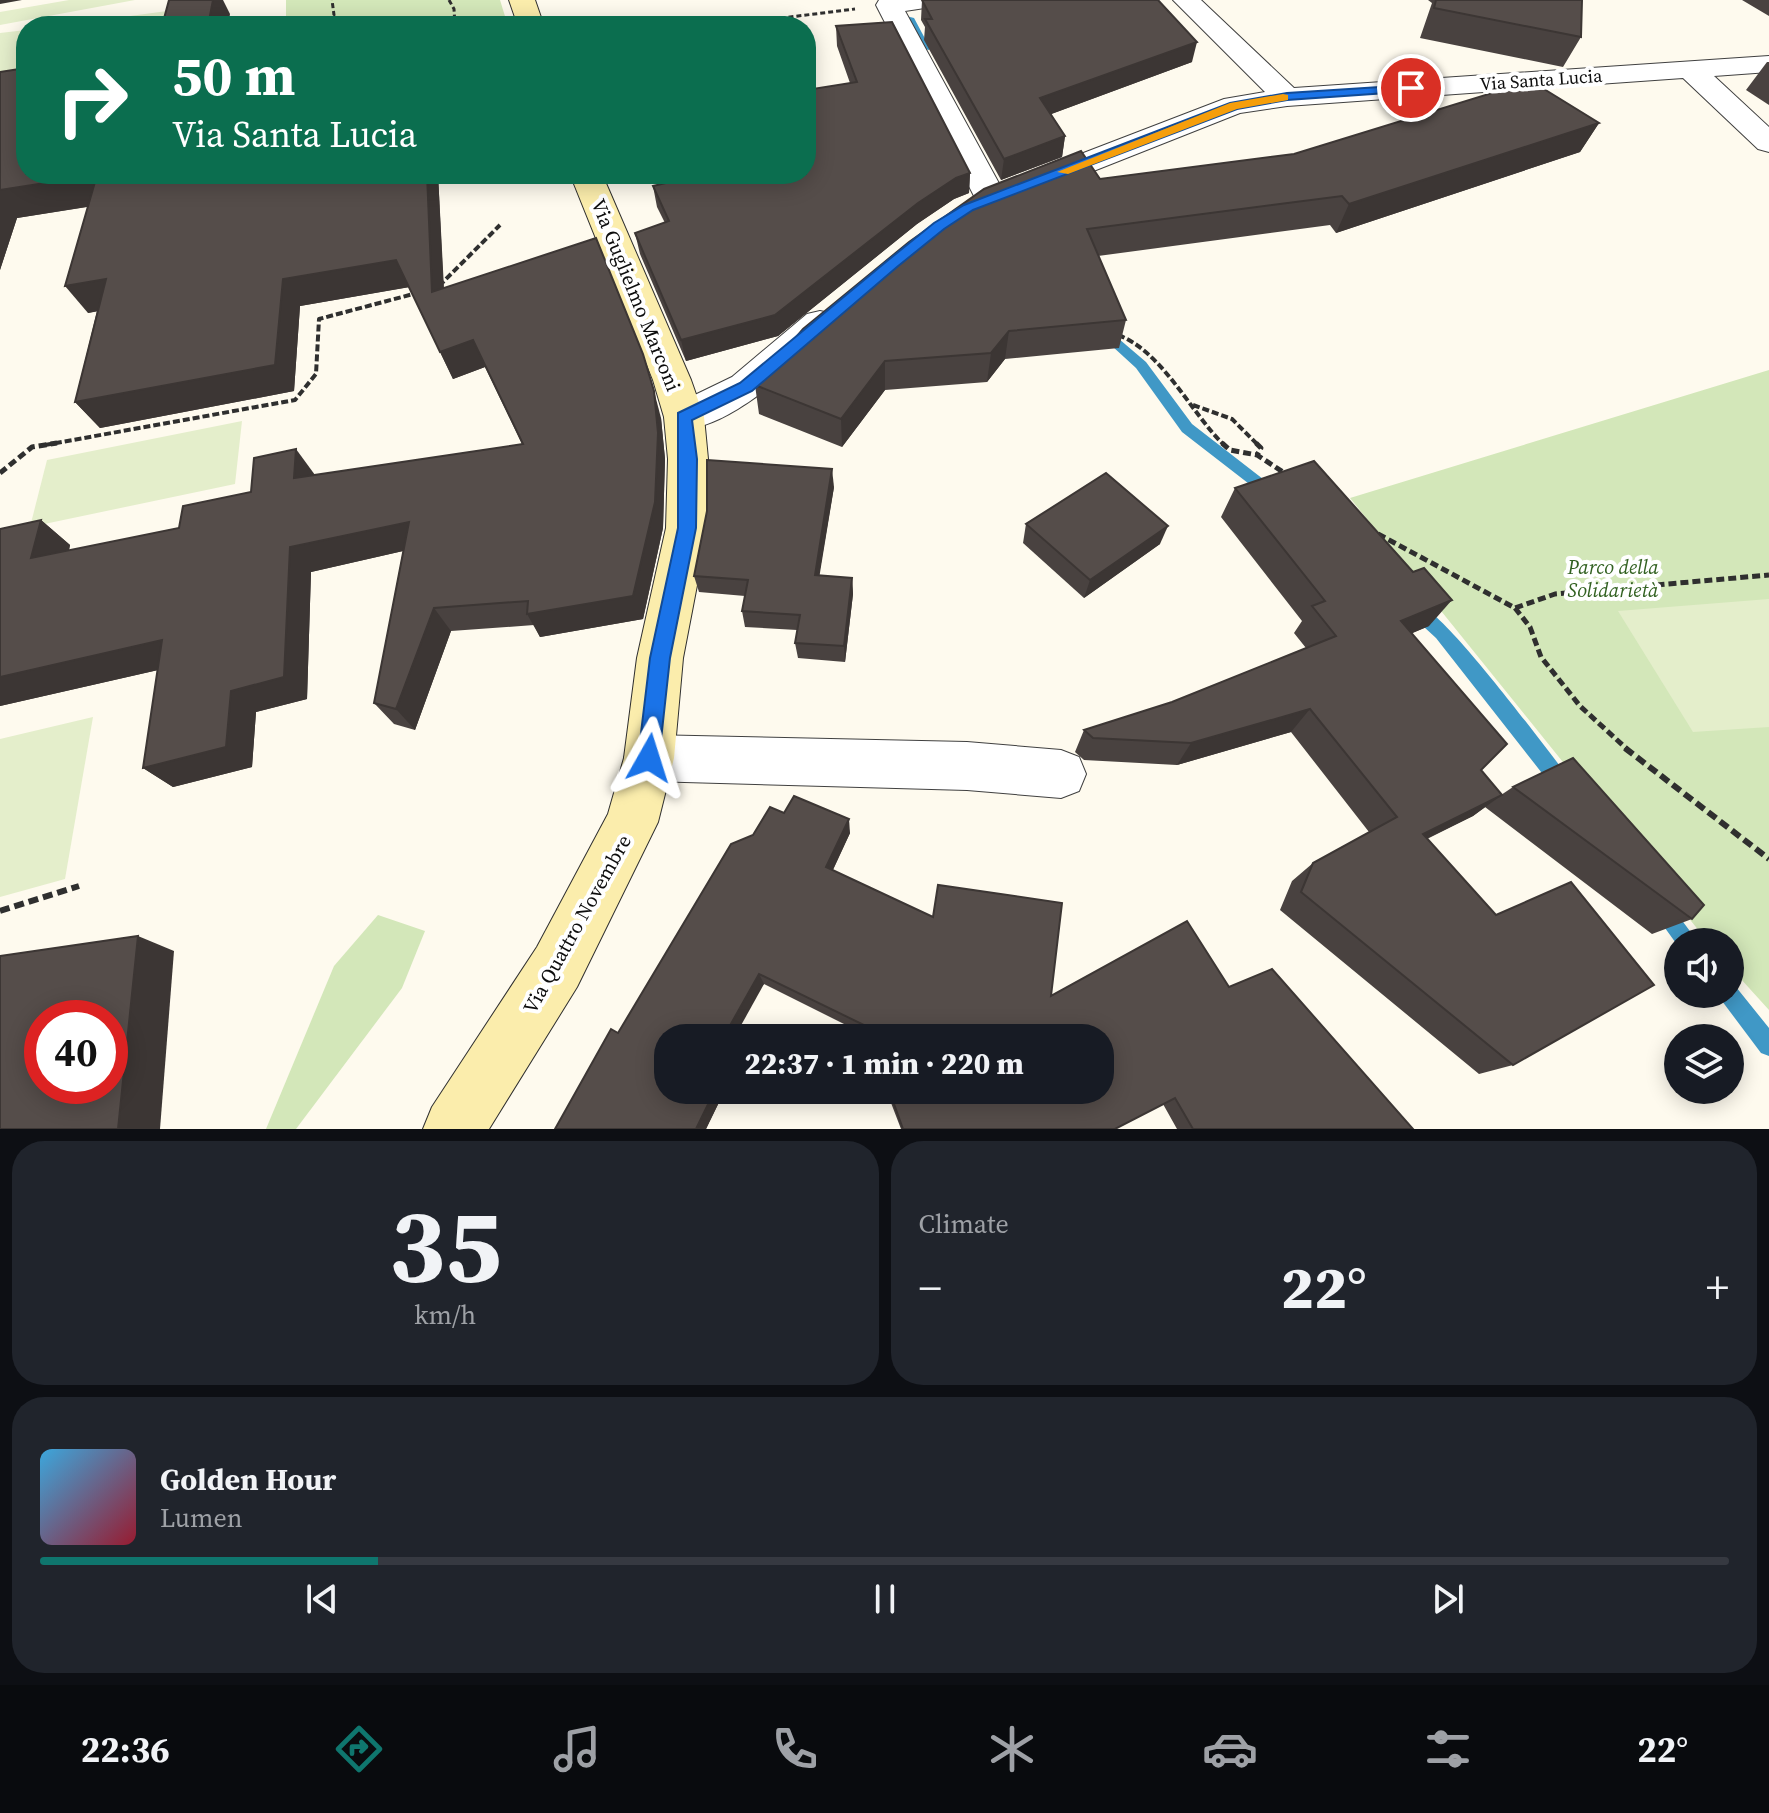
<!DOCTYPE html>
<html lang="en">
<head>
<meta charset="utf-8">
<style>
  :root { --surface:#171b24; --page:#20242c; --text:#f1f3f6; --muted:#9ea1a6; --line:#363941; --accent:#0f766e }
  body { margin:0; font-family:"Source Serif 4",serif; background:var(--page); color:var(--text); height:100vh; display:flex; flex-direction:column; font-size:30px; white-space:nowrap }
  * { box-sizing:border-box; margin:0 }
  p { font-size:26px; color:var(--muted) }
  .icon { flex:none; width:44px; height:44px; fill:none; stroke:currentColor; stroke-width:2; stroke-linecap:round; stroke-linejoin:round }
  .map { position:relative; height:1129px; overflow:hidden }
  .panel { display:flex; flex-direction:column; gap:12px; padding:12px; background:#0d0f14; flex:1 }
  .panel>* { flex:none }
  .banner { position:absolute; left:16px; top:16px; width:800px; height:168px; border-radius:32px; box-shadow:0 4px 20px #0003; background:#0b6e4f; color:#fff; overflow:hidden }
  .buttons { position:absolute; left:1664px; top:928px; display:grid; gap:16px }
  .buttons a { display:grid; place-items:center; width:80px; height:80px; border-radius:50%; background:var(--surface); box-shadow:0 4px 20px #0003; font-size:40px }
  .speed { position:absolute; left:24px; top:1000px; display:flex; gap:16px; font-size:40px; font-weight:700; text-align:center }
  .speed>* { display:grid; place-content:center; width:104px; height:104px; border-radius:50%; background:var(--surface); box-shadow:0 4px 20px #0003; line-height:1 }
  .speed .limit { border:12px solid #d22; background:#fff; color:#111 }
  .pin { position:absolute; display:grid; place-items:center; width:68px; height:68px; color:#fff; margin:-34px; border:4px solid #fff; border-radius:50%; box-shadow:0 2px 8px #0007 }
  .me { position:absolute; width:88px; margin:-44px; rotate:6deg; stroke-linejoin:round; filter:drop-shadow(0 0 6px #0008) }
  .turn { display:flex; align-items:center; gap:28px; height:168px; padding:0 24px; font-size:36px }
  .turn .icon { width:104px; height:104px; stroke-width:2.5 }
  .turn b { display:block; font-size:56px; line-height:68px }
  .big { font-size:60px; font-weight:800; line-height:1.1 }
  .panel .widget { flex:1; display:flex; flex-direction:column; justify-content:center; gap:12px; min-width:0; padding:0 28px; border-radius:32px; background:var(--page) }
  .panel .dial { align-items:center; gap:0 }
  .dial b { font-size:104px; line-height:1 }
  .song { display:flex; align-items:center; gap:24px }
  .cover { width:96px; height:96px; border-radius:12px; background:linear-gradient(135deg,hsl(200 70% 55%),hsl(350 70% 35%)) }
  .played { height:8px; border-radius:4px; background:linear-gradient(90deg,var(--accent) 20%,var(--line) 20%) }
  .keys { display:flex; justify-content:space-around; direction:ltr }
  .heat { display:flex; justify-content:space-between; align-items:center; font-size:44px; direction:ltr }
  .panel .tiles { flex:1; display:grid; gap:12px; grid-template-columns:1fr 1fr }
  .widget:last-child { grid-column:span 2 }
  .trip { position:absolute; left:654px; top:1024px; width:460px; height:80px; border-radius:32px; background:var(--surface); box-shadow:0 4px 20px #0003; font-weight:800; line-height:80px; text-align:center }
  .dock { display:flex; height:128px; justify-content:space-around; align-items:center; background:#090b0e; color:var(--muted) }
  .dock .icon { width:56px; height:56px }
  .dock .on { color:var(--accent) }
  .dock b { font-size:36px; color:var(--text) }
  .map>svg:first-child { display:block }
</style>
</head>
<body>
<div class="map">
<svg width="1769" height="1129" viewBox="0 0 1769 1129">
  <rect width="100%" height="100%" fill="#fefaee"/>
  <g fill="#d3e7b9">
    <polygon points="286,0 500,0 508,26 286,26"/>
    <polygon points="1769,370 1769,1010 1730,967 1730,942 1708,942 1350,498"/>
    <polygon points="378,915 425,931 402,988 296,1129 266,1129 334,966"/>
  </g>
  <g fill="#e4eecb">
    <polygon points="69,0 135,0 0,25 0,12"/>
    <polygon points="167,11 164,26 56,26"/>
    <polygon points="26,30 26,75 0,78 0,33"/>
    <polygon points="242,421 235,484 30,527 47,460"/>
    <polygon points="1769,599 1769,727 1693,732 1618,611"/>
    <polygon points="93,717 65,879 0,897 0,739"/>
  </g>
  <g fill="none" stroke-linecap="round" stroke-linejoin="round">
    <g fill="#4098c6" fill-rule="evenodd">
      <polygon points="906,16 914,18 930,48 929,50 920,48 904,18"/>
      <polygon points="1105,327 1146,362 1192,424 1276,489 1279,493 1276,497 1266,497 1182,432 1136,368 1100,335 1100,329"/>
      <path d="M1417,603C1447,614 1544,746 1570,779L1572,785L1570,791L1563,794L1556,791L1436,638L1411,615L1409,610L1411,605Z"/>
      <polygon points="1662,900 1669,903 1698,942 1678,942 1678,946 1652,910 1655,903"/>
      <polygon points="1730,984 1736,987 1769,1028 1769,1056 1761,1053 1722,1001 1719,994 1730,994"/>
    </g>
    <g stroke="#404040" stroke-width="2">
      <g id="street">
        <polygon points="879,0 942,0 938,6 905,11 1007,198 1002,205 991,208 980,205 975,198 876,5"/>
        <polygon points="1173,0 1201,0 1294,88 1769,56 1769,72 1714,76 1769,127 1769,152 1758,149 1683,78 1287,106 1240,113 1043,191 1032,194 1021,191 1016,184 1021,177 1224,99 1265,92"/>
        <path d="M820,311L833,314L838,323L833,332C799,362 718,442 670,427L664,417L670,407L732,377L807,314Z"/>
        <polygon points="649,735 967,742 1061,750 1079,757 1086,774 1079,791 1061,798 967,790 649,781 631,775 624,758 631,741"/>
      </g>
    </g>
    <g stroke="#2f2f2f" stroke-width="2">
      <g id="secondary">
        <polygon points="509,0 535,0 544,26 518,26"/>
        <polygon points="570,174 602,174 691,380 704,417 708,459 708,528 683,658 674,758 658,822 577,987 489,1129 423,1129 432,1107 537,947 608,814 624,758 637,658 666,528 668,459 664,417 653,380"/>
      </g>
    </g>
    <g stroke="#2f2f2f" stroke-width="3" stroke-dasharray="5 3" stroke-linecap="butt">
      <polyline points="449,0 454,9 455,26"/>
      <polyline points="321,26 334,15 332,0"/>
      <polyline points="717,26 855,9"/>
    </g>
    <g stroke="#2f2f2f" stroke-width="4" stroke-dasharray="7 3" stroke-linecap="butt">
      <polyline points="439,286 500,225"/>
      <path d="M1118,335C1162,351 1191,413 1224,445"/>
      <polyline points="1193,405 1232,419 1258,445"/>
      <polyline points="45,445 295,400 316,374 319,319 417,293"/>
    </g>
    <g stroke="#2f2f2f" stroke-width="5" stroke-dasharray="8 4" stroke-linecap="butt">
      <polyline points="1222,443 1230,450 1257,455 1286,474"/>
      <polyline points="1256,443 1261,448 1257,455"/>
      <polyline points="0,473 32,447 57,443"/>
      <polyline points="1378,534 1515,608 1555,594 1769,575"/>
      <polyline points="1515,608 1530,627 1541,657 1580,706 1628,750"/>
    </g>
    <g stroke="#2f2f2f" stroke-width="6" stroke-dasharray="10 5" stroke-linecap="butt">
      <polyline points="1625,748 1769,859"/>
      <polyline points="0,911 79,886"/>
    </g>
    <use href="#street" fill="#fff" fill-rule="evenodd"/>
    <use href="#secondary" fill="#fbedac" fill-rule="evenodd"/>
  </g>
  <g fill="#494240">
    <polygon points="922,0 1192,62 1051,114 1065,136 1062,157 1001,180 924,40 925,27 921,20"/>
    <polygon points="1428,0 1582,0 1581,37 1563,67 1420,38 1432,3"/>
    <polygon points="1742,0 1769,0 1769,16"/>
    <polygon points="836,26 970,173 969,193 954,199 917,224 778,336 686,361 640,254 635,233 665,223 657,207 653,186 806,174 850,83 837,46"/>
    <polygon points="1767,62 1769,62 1769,105 1746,90"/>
    <polygon points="0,72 26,174 438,174 444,288 661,418 665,459 663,528 643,619 540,637 534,625 451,631 415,730 394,724 374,703 403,551 311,572 307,699 256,712 252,767 173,787 143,768 158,670 0,706 0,529 41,520 70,545 69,551 179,528 251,492 315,475 522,444 485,367 453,379 409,287 300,306 294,391 100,428 75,402 97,311 88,313 87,207 17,218 0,270"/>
    <polygon points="1599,123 1580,152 1336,233 1330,225 1098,256 1126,320 1119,348 1005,359 987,382 885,390 842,447 759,414 755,385 1100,179"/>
    <polygon points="834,487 819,575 852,578 853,594 845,662 798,658 795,643 797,630 745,627 742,611 745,596 699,592 694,576"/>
    <polygon points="1235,488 1429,626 1412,633 1481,770 1501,795 1513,787 1692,919 1652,934 1485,807 1473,816 1427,839 1513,1065 1479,1074 1280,910 1292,881 1313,863 1369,832 1291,732 1177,765 1084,760 1075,752 1084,730 1172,702 1306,648 1294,633 1302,621 1221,517"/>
    <polygon points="1026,524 1160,544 1084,598 1023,543"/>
    <polygon points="784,813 850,833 833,870 1051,996 1229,987 1413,1129 1177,1129 1163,1104 1115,1129 901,1129 888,1095 876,1090 1100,1090 864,1034 764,984 668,1090 724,1092 706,1129 555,1129 618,1033 753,835"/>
  </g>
  <g fill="#3c3634">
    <polygon points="0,0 22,0 0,4"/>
    <polygon points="213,0 223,0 230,14 228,26 208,26"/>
    <polygon points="1197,42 1192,62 1038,119 1040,98"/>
    <polygon points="1599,123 1580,152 1336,233 1349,204"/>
    <polygon points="1065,136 1062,157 1001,180 1004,159"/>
    <polygon points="970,173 969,193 954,199 917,224 778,336 686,361 681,340 918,203 956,178"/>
    <polygon points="427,174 438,174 445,319 432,292"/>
    <polygon points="97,175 117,202 17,218 0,270 0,190"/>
    <polygon points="396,260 410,287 300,306 294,391 100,428 75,402 283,279"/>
    <polygon points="106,279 128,306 88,313 65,286"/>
    <polygon points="1009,331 1005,359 987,382 991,353"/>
    <polygon points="473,340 485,367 453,379 440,352"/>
    <polygon points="885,361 885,390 842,447 841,419"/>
    <polygon points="654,391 661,418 665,459 663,528 643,619 540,637 527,614"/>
    <polygon points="296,449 315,475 294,478"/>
    <polygon points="832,469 834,487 817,591 815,575"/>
    <polygon points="41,520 70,545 61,583 31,558"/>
    <polygon points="409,522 425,546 311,572 307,699 256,712 252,767 173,787 143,768 231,691 290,547"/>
    <polygon points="1168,526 1160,544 1084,598 1090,580"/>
    <polygon points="852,578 853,594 845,662 844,646"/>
    <polygon points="1452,600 1429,626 1380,647 1401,621"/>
    <polygon points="434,608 451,631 415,730 396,709"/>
    <polygon points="162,640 189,663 0,706 0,677"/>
    <polygon points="1310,709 1291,732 1177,765 1191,743"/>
    <polygon points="1502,795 1473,816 1397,853 1423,834"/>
    <polygon points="849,819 850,833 828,880 826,867"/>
    <polygon points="138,936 174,951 160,1129 118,1129"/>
    <polygon points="759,974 764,984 734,1038 723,1038"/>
    <polygon points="715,1090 721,1090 724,1092 706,1129 696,1129"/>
  </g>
  <g fill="#554d4a" stroke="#3c3634" stroke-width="2" fill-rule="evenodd">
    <polygon points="169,0 213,0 208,26 162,26"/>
    <polygon points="922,0 1158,0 1197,42 1040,98 1065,136 1004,159 925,19 932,19"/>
    <polygon points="1436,0 1582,0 1581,37 1434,8"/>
    <polygon points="892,22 970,173 956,178 918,203 775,315 681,340 635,233 669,221 653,186 704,174 806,174 806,90 857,82 836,26"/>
    <polygon points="26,68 26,174 427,174 432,292 596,238 643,354 654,391 658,433 655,502 633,596 527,614 528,601 434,608 396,709 374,703 409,522 290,547 284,677 231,691 226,747 143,768 162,640 0,677 0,529 41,520 31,558 179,528 183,506 251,492 254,458 296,449 294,478 523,444 473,340 440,352 396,260 283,279 275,365 75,402 106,279 65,286 97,175 0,190 0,72"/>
    <polygon points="1531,81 1599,123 1349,204 1342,196 1087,229 1126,320 1009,331 991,353 885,361 841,419 755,385 803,329 909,242 984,189 1081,151 1100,179 1294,154"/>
    <polygon points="707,460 832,469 815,575 852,578 844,646 795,643 800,615 742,611 748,580 694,576 707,511"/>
    <polygon points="1314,461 1413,572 1424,568 1452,600 1401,621 1507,744 1481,770 1502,795 1423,834 1496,915 1571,882 1654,985 1513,1065 1301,892 1313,863 1397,817 1310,709 1191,743 1093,738 1084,730 1172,702 1336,636 1312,606 1325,601 1235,488"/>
    <polygon points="1106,473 1168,526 1090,580 1026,524"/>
    <polygon points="1573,758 1704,905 1692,919 1513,787"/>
    <polygon points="794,796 849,819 826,867 933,917 938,885 1062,903 1051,996 1187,921 1229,987 1272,969 1413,1129 1193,1129 1175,1098 1115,1129 903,1129 889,1090 1100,1090 1100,1038 862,1038 868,1027 759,974 723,1038 668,1038 668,1090 715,1090 696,1129 555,1129 611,1029 618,1033 731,844 753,835 770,807 784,813"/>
    <path d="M138,936L118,1129H0V956ZM42,1018H110V1086H42Z"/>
  </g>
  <polygon fill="#1a73e8" stroke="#114b97" stroke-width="2" points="1411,85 1415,86 1415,91 1287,100 1237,109 973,210 944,229 897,267 752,391 692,420 697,459 696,528 670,658 659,758 656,765 649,768 641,765 638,758 650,658 678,528 678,413 740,383 887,261 934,223 964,205 1230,103 1287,93"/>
  <polygon fill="#f59e0b" points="1283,94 1288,95 1288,100 1237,109 1068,174 1057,172 1230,103"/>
  <g text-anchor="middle" stroke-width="8" stroke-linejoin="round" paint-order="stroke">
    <g font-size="18" fill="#0d0d0d" stroke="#fff">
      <text transform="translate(1541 80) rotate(-4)" y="6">Via Santa Lucia</text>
    </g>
    <g font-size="20" fill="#0d0d0d" stroke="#fff">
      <text transform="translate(636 295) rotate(68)" y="7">Via Guglielmo Marconi</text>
      <text transform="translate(577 924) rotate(-61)" y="7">Via Quattro Novembre</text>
    </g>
    <g font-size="20" font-style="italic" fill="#326121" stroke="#fff">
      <text x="1613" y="574">Parco della<tspan x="1613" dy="23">Solidarietà</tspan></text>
    </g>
  </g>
</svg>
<div class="buttons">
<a><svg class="icon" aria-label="sound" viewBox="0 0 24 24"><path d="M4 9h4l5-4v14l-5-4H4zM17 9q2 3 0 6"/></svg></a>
<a><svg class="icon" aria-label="layers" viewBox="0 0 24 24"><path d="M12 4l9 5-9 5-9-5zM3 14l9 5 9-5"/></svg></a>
</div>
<div class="speed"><div class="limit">40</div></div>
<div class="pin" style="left:1411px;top:88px;background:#d93025"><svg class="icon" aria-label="arrive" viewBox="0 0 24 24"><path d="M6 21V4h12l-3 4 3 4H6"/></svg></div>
<svg class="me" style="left:649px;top:758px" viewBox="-20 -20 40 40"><path d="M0-17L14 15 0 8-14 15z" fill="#1a73e8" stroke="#fff" stroke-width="4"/></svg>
<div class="trip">22:37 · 1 min · 220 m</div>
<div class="banner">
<div class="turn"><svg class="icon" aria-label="right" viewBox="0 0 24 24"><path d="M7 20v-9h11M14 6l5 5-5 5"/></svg><div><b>50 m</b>Via Santa Lucia</div></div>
</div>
</div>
<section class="panel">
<div class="tiles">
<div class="widget dial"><b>35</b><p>km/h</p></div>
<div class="widget"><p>Climate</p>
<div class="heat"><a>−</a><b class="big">22°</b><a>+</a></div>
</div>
<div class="widget">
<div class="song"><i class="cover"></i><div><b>Golden Hour</b><p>Lumen</p></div></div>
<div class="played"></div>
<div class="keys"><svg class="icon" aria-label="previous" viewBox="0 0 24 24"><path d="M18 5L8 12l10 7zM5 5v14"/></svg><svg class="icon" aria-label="pause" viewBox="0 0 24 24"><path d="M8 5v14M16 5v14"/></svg><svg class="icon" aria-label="next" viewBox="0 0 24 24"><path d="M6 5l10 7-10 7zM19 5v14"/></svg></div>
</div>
</div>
</section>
<nav class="dock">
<b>22:36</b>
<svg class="icon on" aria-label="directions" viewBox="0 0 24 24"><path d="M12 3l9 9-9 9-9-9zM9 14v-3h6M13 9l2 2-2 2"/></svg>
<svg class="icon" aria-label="music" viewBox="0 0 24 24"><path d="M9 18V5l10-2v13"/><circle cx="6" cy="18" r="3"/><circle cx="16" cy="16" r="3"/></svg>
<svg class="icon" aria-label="phone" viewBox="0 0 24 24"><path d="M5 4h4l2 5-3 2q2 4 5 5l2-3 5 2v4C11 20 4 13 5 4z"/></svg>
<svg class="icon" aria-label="climate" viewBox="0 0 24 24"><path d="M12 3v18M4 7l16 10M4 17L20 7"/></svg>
<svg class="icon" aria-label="car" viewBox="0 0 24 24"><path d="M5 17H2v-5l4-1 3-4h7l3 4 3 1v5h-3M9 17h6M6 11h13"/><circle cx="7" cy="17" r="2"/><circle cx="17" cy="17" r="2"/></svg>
<svg class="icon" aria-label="filters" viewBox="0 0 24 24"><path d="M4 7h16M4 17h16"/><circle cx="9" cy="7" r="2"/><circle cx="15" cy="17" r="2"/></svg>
<b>22°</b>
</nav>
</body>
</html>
